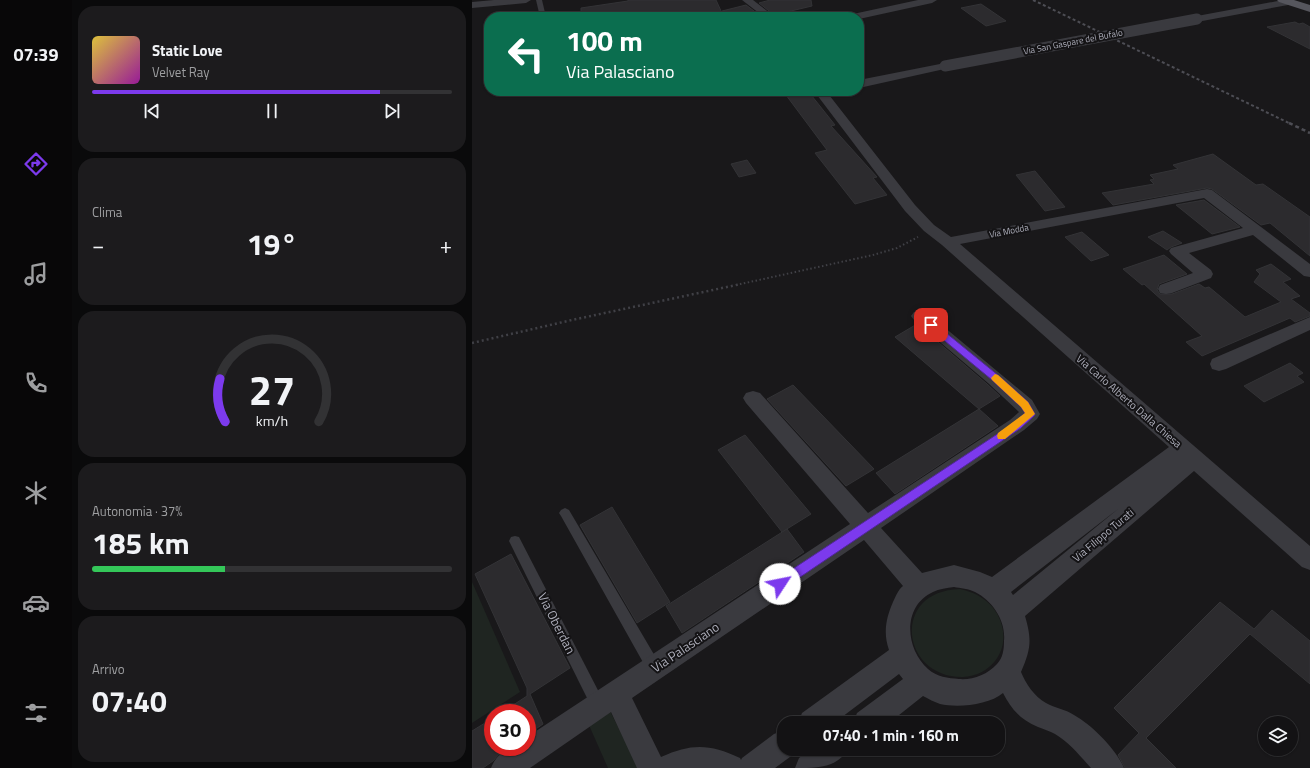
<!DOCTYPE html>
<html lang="it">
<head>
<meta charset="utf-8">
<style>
  :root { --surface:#131214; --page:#1c1b1d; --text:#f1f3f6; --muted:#9d9ea0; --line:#323234; --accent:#7c3aed }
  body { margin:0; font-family:"Titillium Web",sans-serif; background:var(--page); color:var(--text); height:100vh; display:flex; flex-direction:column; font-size:15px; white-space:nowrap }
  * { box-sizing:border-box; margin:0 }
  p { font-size:13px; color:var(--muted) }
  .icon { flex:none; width:22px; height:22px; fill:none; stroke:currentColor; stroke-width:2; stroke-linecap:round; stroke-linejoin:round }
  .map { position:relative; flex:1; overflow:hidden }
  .drawer { display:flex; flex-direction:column; gap:6px; padding:6px; background:#0a0a0b; width:400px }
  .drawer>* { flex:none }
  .banner { position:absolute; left:12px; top:12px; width:380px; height:84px; border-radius:16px; box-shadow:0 1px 3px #0004,0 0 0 1px var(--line); background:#0b6e4f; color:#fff; overflow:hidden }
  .controls { position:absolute; left:786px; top:716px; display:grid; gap:8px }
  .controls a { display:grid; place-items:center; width:40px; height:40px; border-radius:50%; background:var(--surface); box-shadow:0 1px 3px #0004,0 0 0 1px var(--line); font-size:20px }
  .speed { position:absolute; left:12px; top:704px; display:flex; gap:8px; font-size:20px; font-weight:700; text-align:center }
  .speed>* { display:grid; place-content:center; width:52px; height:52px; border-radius:50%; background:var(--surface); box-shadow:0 1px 3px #0004,0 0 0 1px var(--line); line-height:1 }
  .speed .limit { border:6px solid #d22; background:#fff; color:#111 }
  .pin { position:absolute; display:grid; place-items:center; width:34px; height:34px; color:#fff; margin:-17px; border-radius:8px; box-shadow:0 2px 6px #0006 }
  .me { position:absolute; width:44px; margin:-22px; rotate:56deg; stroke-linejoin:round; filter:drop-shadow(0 0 3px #0008) }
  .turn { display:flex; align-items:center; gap:14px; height:84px; padding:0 16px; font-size:18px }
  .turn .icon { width:52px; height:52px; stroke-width:2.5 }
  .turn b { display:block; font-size:28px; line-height:34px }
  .big { font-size:30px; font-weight:700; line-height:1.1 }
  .drawer .tile { flex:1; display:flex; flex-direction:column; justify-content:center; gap:6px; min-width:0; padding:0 14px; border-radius:16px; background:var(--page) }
  .drawer .dial { align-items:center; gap:0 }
  .dial svg { height:104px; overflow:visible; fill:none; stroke:var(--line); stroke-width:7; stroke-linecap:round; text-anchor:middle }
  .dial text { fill:var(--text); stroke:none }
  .song { display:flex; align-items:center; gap:12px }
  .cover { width:48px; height:48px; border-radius:6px; background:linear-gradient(135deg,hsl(50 70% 55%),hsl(300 70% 35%)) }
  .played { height:4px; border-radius:2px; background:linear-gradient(90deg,var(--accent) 80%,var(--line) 80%) }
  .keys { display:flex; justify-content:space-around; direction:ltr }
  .heat { display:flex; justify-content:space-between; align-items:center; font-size:22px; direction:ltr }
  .charge { height:6px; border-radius:3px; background:linear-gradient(90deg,#34c759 37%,var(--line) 0) }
  .trip { position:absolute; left:305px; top:716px; width:228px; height:40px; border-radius:16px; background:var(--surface); box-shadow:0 1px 3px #0004,0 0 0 1px var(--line); font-weight:700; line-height:40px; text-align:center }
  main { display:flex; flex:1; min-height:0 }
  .tabs { display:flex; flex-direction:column; width:72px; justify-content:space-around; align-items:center; background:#080708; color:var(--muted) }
  .tabs .icon { width:28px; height:28px }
  .tabs .active { color:var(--accent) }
  .tabs b { font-size:18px; color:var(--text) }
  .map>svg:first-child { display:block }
</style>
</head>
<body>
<main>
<nav class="tabs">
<b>07:39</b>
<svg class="icon active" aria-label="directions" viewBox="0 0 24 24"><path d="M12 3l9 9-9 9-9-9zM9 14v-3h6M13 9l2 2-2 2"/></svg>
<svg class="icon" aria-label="music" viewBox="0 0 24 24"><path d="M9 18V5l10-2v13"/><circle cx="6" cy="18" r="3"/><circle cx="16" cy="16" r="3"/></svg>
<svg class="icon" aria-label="phone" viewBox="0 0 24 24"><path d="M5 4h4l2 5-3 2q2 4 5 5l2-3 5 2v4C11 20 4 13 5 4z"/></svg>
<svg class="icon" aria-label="climate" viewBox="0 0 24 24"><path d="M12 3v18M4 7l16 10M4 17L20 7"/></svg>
<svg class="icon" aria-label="car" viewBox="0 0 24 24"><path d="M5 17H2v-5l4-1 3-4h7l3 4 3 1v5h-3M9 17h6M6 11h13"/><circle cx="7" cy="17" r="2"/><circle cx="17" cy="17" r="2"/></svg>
<svg class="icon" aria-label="filters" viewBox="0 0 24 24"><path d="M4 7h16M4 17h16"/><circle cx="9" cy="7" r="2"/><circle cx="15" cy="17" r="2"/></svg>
</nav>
<section class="drawer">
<div class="tile">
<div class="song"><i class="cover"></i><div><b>Static Love</b><p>Velvet Ray</p></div></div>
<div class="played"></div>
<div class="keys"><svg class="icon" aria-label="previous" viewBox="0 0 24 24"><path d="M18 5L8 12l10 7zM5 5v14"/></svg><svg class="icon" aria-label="pause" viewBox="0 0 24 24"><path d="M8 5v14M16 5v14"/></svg><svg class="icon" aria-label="next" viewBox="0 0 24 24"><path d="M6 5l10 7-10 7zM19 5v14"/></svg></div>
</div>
<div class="tile"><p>Clima</p>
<div class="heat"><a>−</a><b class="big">19°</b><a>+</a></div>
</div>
<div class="tile dial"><svg viewBox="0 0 100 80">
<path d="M14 69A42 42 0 1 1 86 69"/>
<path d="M14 69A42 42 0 0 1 10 36" stroke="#7c3aed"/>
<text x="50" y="56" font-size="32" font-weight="700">27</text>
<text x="50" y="72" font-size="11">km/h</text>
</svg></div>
<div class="tile"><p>Autonomia · 37%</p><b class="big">185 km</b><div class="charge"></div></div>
<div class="tile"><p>Arrivo</p><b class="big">07:40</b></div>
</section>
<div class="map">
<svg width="838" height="768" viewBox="0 0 838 768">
  <rect width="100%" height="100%" fill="#19181a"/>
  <g fill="#1f2521">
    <polygon points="0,582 48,692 0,723"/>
    <path d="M488,589C496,591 503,593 510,598C531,611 539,642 523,661C515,671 504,676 491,677C429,678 418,591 488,589Z"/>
    <polygon points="137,709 165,765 166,768 136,768 116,723"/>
  </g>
  <g fill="#2c2b2e" stroke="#333336">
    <polygon points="156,0 244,0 250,13 250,11 274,5 290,17 251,17 250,15 235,17 109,17 109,8 156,1"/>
    <polygon points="298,0 339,0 340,6 302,15 287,3"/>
    <polygon points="509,4 534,21 514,26 489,8"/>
    <polygon points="823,22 827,24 831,23 838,27 838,49 795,27"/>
    <polygon points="311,91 336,91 363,125 359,126 405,177 401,178 415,195 383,204 343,153 355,150"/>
    <polygon points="741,154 784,185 791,184 838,217 838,256 798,223 789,225 740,189 735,188 641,205 630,193 682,184 678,180 682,179 678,175 706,169 701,165"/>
    <polygon points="275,160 284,173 267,177 259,164"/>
    <polygon points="563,171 582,194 593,207 573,211 544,175"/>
    <polygon points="732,200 768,227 740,234 704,205"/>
    <polygon points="691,231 710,243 699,247 695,250 676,237"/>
    <polygon points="610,232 637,255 619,261 593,237"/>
    <polygon points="692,255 715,274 687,284 685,290 688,294 700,294 727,284 733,288 737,287 773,317 809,302 782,282 788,274 784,270 799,264 819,279 811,282 828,296 819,299 838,313 838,316 823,322 818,318 730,356 714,342 730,336 672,284 670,285 651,269"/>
    <polygon points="445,324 515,384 528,396 507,409 423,337"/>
    <polygon points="818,363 831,373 825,376 832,382 792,402 772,386"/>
    <polygon points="321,385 402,469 374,486 295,399"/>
    <polygon points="507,409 526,426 423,494 404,473"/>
    <polygon points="273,435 339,514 310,532 246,450"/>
    <polygon points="140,507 198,602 165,623 108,525"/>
    <polygon points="315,529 332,552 210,633 194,606"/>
    <polygon points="39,554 98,668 58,694 71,724 55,735 55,713 29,713 55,696 55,688 3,574"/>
    <polygon points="748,602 782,629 800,610 838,641 838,684 778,634 674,738 704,768 653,768 646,755 667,733 642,708"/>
    <polygon points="21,718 21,747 40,747 28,753 21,761 11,768 0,768 0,731"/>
  </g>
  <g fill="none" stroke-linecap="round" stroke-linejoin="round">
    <polyline stroke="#404046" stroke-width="2" stroke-dasharray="1.5 2.5" stroke-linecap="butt" points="264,285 401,255 425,248 446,237"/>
    <polyline stroke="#404046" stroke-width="2.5" stroke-dasharray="2 3" stroke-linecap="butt" points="0,343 100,320 269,284"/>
    <g fill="#3a3a3f" fill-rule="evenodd">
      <polygon points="64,0 70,0 74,17 68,17"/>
      <polygon points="93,508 97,510 187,663 189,668 187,673 182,675 177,673 89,516 87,513 89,510"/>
      <polygon points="43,536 47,537 131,700 133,705 131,710 126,712 121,710 37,541 39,537"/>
    </g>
    <g fill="#3a3a3f" fill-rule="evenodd">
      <polygon points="22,0 59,0 54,3 0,8 0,2"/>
      <polygon points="270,0 281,0 303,17 292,17"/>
      <polygon points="446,0 465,0 460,3 387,19 387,17 376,17 381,14"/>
      <polygon points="811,0 820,0 821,2 816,5 725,22 720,19 725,16"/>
      <polygon points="473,63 477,64 479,66 477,68 387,88 387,80"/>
      <path d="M342,91H354L443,205L462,225L479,237L735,189L740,190L838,264V277L832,276L781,235L717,253L739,270L741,274L739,278L700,293L694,294L688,293L686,289L688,285L721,273L699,254L697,251L699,248L771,228L732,198L488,244L838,546V570L830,567L722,471L553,616C560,640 559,649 549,672C554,684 562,696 574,703C583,708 593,709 602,715C620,725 644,749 652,768H619C608,756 597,742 583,734C578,731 571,729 566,727C549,720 539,709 531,693C517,705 486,708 468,704C462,702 457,699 451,696L417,723H381L385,713L431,679L427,674L362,723H326L330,713L417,650C411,633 414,618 421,602C424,596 426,590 431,586L392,540L160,698L189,757C220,743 238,744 268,758L269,760L270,758L302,734L312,730V749H324L322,754L303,768H165L139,712L58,768H19C26,751 37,747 55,747V737L378,524L274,403L271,398L274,393L281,391L288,393L396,513L538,420L547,412L516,383L442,320L439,316L442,312L448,310L454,312L560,400L568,414L565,419L552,430L409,528L450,573L482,565L508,572L520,577L697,447L470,245L452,231L433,211ZM646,509L541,595L539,592ZM482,587C488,588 497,589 503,592C521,601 534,621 532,641C532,649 531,658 525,664C515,675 501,680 487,679C476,678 465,677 456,669C433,649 430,606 461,592C467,589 475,588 482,587Z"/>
      <polygon points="838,317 838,330 754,369 747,371 740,369 738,364 740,359"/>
      <path d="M339,749H376C365,768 346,768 323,768L327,758Z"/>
    </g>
    <polygon fill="#56565d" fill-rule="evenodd" points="805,0 822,0 838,5 838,12 807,2"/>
    <polyline stroke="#4d4d54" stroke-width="2" stroke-dasharray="3 2.5" stroke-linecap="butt" points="561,0 819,124"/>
    <polyline stroke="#4d4d54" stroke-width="2.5" stroke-dasharray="4 3" stroke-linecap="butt" points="817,123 838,133"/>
    <polyline stroke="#3a3a3f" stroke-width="11" points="473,66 725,19"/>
  </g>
  <polygon fill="#7c3aed" stroke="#51269a" points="459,322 462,323 527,376 556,402 563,414 562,416 549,428 312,588 308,589 304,588 302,584 304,580 542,423 553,413 549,407 520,380 456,327 455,325 456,323"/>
  <polygon fill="#f59e0b" points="523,374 526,375 556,402 563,414 533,439 526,439 525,436 526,433 553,413 549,407 520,380 519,378"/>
  <g text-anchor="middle" stroke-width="4" stroke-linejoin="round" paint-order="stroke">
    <g font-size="9" fill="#acadb9" stroke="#141315">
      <text transform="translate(601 42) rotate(-11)" y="3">Via San Gaspare del Bufalo</text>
      <text transform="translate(537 231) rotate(-11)" y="3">Via Modda</text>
    </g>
    <g font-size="11" fill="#acadb9" stroke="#141315">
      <text transform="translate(657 401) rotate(41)" y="4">Via Carlo Alberto Dalla Chiesa</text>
      <text transform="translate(631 535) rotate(-40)" y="4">Via Filippo Turati</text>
    </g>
    <g font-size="13" fill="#acadb9" stroke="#141315">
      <text transform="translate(85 623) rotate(63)" y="5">Via Oberdan</text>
      <text transform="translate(213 647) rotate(-34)" y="5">Via Palasciano</text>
    </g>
  </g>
</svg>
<div class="controls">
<a><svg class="icon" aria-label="layers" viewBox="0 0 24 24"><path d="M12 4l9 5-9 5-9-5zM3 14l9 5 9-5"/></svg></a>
</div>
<div class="speed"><div class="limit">30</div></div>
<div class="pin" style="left:459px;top:325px;background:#d93025"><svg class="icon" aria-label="arrive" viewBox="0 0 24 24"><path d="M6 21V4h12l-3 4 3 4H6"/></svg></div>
<svg class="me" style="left:308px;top:584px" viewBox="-20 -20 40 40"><circle r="19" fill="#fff"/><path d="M0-13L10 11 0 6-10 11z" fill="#7c3aed"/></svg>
<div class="trip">07:40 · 1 min · 160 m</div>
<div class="banner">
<div class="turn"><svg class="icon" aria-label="left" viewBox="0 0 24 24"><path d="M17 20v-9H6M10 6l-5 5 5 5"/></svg><div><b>100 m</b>Via Palasciano</div></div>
</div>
</div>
</main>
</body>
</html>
